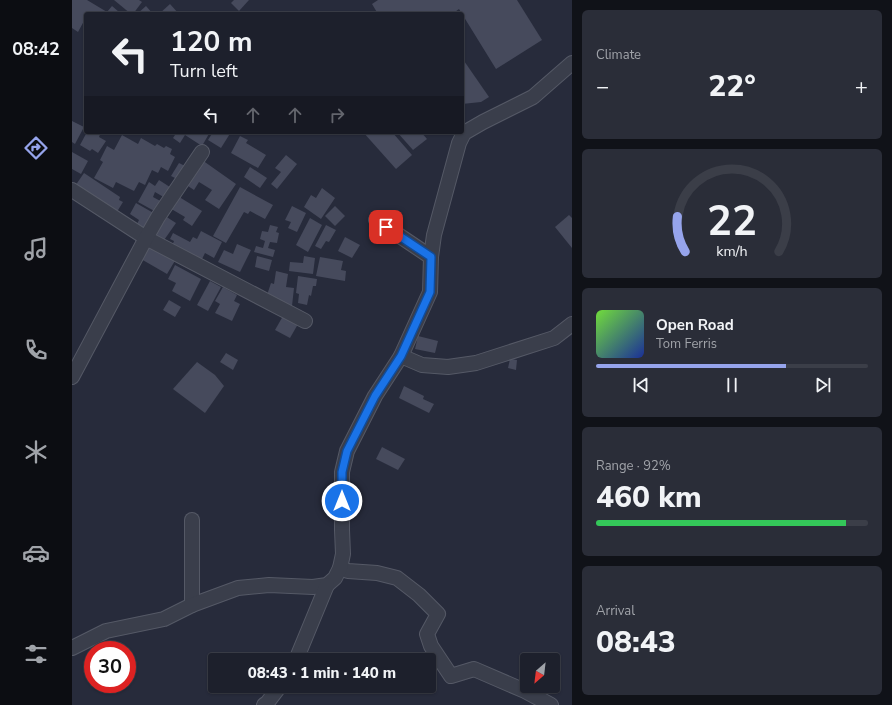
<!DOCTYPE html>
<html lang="en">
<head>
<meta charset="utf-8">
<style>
  :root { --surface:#1d202c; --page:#2a2d38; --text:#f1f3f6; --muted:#a0a3a9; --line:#3b3e48; --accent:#96a4ec }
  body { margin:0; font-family:"Nunito Sans",sans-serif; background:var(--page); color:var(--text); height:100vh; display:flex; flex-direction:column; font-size:15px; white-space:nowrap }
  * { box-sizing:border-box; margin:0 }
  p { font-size:13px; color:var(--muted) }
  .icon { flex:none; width:22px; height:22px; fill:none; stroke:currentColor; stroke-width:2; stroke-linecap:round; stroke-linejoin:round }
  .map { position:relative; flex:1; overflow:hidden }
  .panel { display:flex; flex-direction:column; gap:10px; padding:10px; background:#101218; width:320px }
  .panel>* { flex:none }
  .guide { position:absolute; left:12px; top:12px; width:380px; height:122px; border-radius:4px; box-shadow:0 1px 3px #0004,0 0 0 1px var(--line); background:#1d202c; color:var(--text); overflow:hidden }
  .needle { width:26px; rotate:208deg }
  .buttons { position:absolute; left:448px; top:653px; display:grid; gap:8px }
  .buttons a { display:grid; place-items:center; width:40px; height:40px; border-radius:4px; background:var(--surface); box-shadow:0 1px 3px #0004,0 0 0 1px var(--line); font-size:20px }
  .speed { position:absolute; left:12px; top:641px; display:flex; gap:8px; font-size:20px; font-weight:700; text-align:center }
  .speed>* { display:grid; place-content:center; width:52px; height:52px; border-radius:50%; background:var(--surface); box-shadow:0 1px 3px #0004,0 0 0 1px var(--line); line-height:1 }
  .speed .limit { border:6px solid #d22; background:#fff; color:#111 }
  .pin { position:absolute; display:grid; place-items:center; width:34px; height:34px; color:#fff; margin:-17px; border-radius:8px; box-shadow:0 2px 6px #0006 }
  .me { position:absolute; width:44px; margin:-22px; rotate:0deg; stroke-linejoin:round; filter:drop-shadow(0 0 3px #0008) }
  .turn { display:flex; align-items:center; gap:14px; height:84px; padding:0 20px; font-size:18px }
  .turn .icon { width:52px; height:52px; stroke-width:2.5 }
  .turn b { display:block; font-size:28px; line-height:34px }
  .lanes { display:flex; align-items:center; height:38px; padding:0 20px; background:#0003; justify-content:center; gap:20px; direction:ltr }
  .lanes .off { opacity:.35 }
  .big { font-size:30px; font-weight:800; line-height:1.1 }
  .panel .tile { flex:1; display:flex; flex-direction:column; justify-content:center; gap:6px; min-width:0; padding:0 14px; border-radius:6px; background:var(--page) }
  .panel .dial { align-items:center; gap:0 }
  .dial svg { height:104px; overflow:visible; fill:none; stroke:var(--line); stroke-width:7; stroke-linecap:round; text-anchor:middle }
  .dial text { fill:var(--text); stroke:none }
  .song { display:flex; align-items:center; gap:12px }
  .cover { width:48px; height:48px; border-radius:6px; background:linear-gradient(135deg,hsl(100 70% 55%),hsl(230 70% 35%)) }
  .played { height:4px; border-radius:2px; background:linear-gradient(90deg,var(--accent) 70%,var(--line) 70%) }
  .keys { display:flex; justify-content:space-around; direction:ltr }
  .heat { display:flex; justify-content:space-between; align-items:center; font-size:22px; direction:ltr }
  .charge { height:6px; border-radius:3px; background:linear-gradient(90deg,#34c759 92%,var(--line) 0) }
  .trip { position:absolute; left:136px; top:653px; width:228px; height:40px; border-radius:4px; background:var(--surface); box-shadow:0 1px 3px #0004,0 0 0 1px var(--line); font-weight:800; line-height:40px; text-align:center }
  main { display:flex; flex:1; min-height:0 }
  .tab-bar { display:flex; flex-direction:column; width:72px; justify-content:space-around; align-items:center; background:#0c0d12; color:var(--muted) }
  .tab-bar .icon { width:28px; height:28px }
  .tab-bar .selected { color:var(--accent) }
  .tab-bar b { font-size:18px; color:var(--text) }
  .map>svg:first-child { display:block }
</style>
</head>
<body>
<main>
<nav class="tab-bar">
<b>08:42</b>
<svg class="icon selected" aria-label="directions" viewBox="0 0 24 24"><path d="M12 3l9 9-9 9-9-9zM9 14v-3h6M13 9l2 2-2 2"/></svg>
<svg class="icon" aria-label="music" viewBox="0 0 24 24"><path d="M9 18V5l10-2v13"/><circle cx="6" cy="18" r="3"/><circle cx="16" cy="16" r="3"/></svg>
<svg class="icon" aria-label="phone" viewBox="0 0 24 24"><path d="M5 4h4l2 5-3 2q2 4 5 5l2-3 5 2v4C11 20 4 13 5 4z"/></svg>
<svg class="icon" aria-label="climate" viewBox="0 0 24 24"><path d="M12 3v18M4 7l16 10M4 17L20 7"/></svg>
<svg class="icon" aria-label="car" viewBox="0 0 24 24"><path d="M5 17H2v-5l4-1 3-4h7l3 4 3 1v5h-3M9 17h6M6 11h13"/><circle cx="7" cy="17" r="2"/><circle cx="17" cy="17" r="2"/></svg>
<svg class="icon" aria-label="filters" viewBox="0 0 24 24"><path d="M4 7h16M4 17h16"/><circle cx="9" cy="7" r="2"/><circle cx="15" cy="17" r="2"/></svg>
</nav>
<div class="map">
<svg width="500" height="705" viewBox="0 0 500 705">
  <rect width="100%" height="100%" fill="#272b3b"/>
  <g fill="#464a5c">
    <polygon points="0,0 15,0 35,12 40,6 47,12 45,14 14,14 14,22 12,21 6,32 0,28"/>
    <polygon points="42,0 67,0 70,2 61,14 59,14"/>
    <polygon points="162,0 177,0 167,11 159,3"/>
    <polygon points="306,0 445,0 470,40 424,69 387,9 380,14 306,14 300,4"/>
    <polygon points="98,4 107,14 87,14"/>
    <polygon points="74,6 81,14 65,14"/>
    <polygon points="390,58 417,97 409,102 390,104"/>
    <polygon points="0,121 12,127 3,144 0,142"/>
    <polygon points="15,132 29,132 27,137 34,141 26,153 20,149 18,151 8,145"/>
    <polygon points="105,132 138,132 130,146 113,135 108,143 101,138"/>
    <polygon points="141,132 159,132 149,148 136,140"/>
    <polygon points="291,132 320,132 340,155 324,169"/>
    <polygon points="325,132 349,132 355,139 341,150"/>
    <polygon points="50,135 66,144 69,138 83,146 85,144 92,148 94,146 100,149 98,154 103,157 96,171 89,167 86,173 80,170 73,185 67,182 62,191 44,182 41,188 22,178 31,162 28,160 35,146 42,150"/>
    <polygon points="168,136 176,140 174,143 194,155 186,168 159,153"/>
    <polygon points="0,152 16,161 9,174 0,169"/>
    <polygon points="214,155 225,164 205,189 199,184 209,172 203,168"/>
    <polygon points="130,160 164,184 147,209 133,200 140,190 127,182 122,190 113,184"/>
    <polygon points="107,163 115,167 107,180 99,176"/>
    <polygon points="178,167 195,178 188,188 172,177"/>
    <polygon points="12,173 48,197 47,200 51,202 43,215 1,189"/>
    <polygon points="87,180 101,189 95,199 83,192 81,197 92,203 86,213 66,202 77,182 83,186"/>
    <polygon points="168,187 201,205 193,219 178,211 176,214 172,212 154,243 141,236"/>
    <polygon points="250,188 263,198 249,219 232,207 239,195 244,198"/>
    <polygon points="104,195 130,211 120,226 111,220 113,217 96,207"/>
    <polygon points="64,203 85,215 74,233 63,228 67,220 58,214"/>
    <polygon points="220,206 234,213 225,232 216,228 219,222 213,220"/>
    <polygon points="263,206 273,216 263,226 253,216"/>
    <polygon points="90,214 104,223 90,243 77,236"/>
    <polygon points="497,215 500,218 500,248 483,227"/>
    <polygon points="238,218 250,225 236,252 224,245"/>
    <polygon points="198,225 206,227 204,232 207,233 205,243 198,242 196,248 203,250 201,257 182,252 184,246 191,248 193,241 188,239 190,231 196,232"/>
    <polygon points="254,225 264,230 257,242 254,241 249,249 243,246"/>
    <polygon points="129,231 150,242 142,258 133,253 128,263 100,246 102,241 98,239 101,233 118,242 121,237 125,239"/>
    <polygon points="273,237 288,245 280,258 266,251"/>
    <polygon points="77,244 104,259 95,274 69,259"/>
    <polygon points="165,244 179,250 168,272 146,262 152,250 161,254"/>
    <polygon points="185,256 200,260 197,271 183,267"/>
    <polygon points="232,256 243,258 241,274 217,271 218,262 231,263"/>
    <polygon points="248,257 271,261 269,270 274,271 273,281 244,276"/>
    <polygon points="103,265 129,279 118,301 100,291 104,283 96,279"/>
    <polygon points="204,271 216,274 214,287 222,288 220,306 194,298 199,283 202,284"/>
    <polygon points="226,276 245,279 244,286 241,286 239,296 237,295 235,305 226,303 227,294 224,293"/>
    <polygon points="138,281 149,287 136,311 125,305"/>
    <polygon points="151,287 165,295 162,301 168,304 160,321 143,313 148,304 143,301"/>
    <polygon points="97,300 109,307 103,317 91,310"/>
    <polygon points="211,316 226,324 218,338 203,330"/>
    <polygon points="346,336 366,341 363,353 343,349"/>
    <polygon points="154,353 166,360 161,370 148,362"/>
    <polygon points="438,359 445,360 444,370 436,368"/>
    <polygon points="125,362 143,375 152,386 133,413 101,389"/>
    <polygon points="332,386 352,396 351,399 362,404 357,413 327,398"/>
    <polygon points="310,447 333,459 326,470 304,459"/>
  </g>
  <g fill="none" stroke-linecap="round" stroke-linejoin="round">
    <g stroke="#555966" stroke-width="16">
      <g id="minor">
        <polyline points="0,190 74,238 233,321"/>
        <polyline points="304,220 359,257"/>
        <polyline points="329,356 350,365 376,367 404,363 482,338 500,324"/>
        <polyline points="0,377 74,238 86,217 130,152"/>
        <polyline points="268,568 276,571 305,573 325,578 347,595 366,614 355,634 359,646 379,676 402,669 453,691 479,705"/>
        <polyline points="120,605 120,520"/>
        <polyline points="0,648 34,631 92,619 120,605 166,588 197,585 241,587 255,585 263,578 268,568 271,554 270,530 270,472 275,451 303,396 329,356 358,292 359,257 362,235 387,143 392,133 411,122 461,97 500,63"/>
        <polyline points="224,660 255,585"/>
        <polyline points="192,705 195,703 208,686"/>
      </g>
    </g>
    <use href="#minor" stroke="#3a3e4b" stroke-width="14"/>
  </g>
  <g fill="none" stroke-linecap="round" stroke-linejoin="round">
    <g stroke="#114b97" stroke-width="10">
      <polyline id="route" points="270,501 270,472 275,451 303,396 329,356 358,292 359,257 314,227"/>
    </g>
    <use href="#route" stroke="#1a73e8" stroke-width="7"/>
  </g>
</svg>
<div class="buttons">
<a><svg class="needle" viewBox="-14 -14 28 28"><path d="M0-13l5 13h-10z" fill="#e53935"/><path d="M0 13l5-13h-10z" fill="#a0a3a9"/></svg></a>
</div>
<div class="speed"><div class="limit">30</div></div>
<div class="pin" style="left:314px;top:227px;background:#d93025"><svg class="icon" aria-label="arrive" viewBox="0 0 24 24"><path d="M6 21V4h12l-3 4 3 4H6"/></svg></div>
<svg class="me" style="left:270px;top:501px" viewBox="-20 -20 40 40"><circle r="17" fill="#1a73e8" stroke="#fff" stroke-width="3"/><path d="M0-11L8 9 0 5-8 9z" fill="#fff"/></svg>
<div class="trip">08:43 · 1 min · 140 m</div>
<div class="guide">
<div class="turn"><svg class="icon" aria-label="left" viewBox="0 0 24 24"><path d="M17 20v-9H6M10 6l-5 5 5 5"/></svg><div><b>120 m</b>Turn left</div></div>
<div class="lanes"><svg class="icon" aria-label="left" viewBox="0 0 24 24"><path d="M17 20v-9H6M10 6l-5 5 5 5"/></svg><svg class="icon off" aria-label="ahead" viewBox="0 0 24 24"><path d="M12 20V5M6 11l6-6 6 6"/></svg><svg class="icon off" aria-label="ahead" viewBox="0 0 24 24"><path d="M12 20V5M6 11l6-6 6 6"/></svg><svg class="icon off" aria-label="right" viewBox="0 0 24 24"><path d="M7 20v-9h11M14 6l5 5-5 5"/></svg></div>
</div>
</div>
<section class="panel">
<div class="tile"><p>Climate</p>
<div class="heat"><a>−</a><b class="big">22°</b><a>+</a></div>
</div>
<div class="tile dial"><svg viewBox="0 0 100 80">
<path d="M14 69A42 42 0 1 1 86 69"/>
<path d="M14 69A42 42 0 0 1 8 42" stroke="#96a4ec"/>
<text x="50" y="56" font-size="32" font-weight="700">22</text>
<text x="50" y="72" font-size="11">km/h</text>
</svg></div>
<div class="tile">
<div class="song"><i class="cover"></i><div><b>Open Road</b><p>Tom Ferris</p></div></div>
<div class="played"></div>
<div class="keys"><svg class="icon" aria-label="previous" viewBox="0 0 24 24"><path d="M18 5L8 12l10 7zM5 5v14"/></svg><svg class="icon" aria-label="pause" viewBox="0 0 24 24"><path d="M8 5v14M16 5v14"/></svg><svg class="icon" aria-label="next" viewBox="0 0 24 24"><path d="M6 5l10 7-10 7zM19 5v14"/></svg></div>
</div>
<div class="tile"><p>Range · 92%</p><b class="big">460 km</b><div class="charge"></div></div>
<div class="tile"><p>Arrival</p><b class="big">08:43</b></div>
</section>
</main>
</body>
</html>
